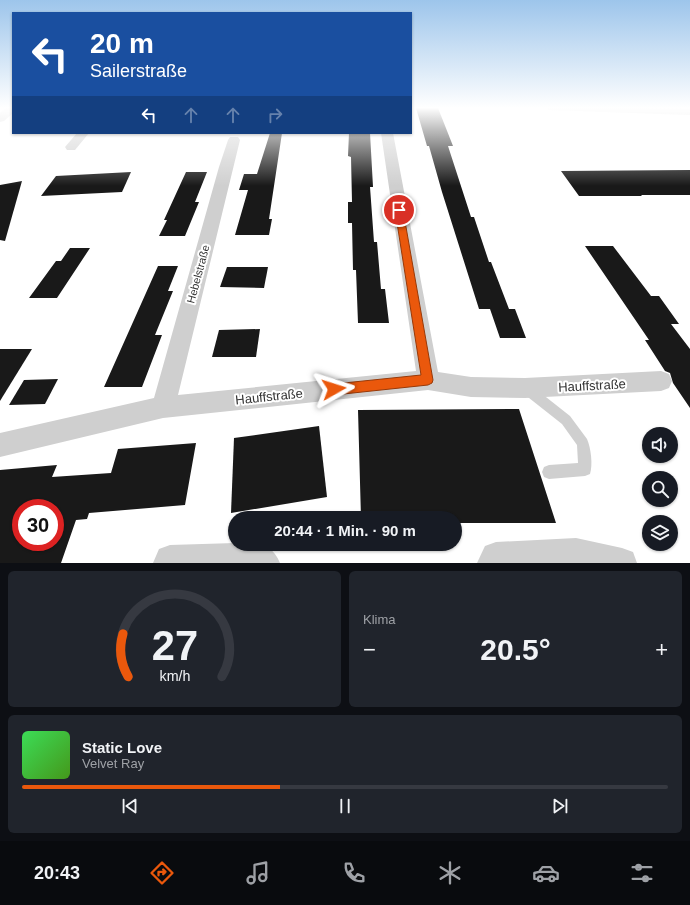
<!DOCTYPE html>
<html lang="de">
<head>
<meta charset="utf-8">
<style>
  :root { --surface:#171b24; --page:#20242c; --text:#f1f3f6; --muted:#9ea1a6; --line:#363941; --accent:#ea580c }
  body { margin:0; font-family:Arial,sans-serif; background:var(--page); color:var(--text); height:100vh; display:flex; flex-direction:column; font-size:15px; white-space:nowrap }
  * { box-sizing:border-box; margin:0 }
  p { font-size:13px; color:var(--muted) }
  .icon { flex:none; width:22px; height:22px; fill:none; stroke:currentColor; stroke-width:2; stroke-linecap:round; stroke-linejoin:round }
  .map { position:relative; height:563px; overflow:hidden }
  .sheet { display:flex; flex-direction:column; gap:8px; padding:8px; background:#0d0f14; flex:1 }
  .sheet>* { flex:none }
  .top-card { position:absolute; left:12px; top:12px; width:400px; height:122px; border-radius:0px; box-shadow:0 1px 3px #0004; background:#1a4fa0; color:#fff; overflow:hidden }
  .fabs { position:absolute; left:642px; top:427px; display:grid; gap:8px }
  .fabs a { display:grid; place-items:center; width:36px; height:36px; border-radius:50%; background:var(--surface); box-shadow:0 1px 3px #0004; font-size:20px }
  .speed { position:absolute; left:12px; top:499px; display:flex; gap:8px; font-size:20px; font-weight:700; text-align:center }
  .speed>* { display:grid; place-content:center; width:52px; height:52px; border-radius:50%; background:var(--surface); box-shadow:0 1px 3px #0004; line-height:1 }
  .speed .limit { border:6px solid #d22; background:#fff; color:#111 }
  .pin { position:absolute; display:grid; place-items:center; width:34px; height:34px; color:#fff; margin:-17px; border:2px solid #fff; border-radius:50%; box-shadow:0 1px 4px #0007 }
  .me { position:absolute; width:44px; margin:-22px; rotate:84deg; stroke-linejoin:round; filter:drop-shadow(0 0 3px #0008) }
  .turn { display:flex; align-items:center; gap:14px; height:84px; padding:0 12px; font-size:18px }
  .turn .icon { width:52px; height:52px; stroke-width:2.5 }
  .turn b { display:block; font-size:28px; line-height:34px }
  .lanes { display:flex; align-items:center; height:38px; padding:0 12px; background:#0003; justify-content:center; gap:20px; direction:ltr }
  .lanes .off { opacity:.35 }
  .big { font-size:30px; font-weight:700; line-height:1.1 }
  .sheet .widget { flex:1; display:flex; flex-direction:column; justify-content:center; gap:6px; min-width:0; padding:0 14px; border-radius:6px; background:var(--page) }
  .sheet .dial { align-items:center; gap:0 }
  .dial svg { height:104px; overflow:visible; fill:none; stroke:var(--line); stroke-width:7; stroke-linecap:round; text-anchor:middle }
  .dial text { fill:var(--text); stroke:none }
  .song { display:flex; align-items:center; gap:12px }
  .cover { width:48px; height:48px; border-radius:6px; background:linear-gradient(135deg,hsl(130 70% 55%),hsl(100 70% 35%)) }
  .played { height:4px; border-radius:2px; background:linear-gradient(90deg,var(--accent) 40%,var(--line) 40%) }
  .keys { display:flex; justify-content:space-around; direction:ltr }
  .heat { display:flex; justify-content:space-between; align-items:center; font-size:22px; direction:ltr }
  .sheet .tiles { flex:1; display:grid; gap:8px; grid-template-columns:1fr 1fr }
  .widget:last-child { grid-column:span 2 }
  .trip { position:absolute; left:228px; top:511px; width:234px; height:40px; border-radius:20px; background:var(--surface); box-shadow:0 1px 3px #0004; font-weight:700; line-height:40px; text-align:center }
  .menu { display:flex; height:64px; justify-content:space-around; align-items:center; background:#090b0e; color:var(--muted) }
  .menu .icon { width:28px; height:28px }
  .menu .on { color:var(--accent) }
  .menu b { font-size:18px; color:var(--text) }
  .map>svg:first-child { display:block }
</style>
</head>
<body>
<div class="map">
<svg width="690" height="563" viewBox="0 0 690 563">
  <rect width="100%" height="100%" fill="#fff"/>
  <g fill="#191919" fill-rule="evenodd">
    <polygon points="416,108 438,108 453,146 448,146 471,217 474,217 489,262 491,262 509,309 515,309 526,338 500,338 490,309 479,309 442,192 429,146 427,146"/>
    <polygon points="270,133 282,133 269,219 272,219 269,235 235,235 248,190 239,190 244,174 257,174"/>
    <polygon points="349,133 370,133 373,187 370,187 374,242 377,242 381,289 385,289 389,323 358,323 356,270 353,270 352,223 348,223 348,202 352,202 351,157 348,156"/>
    <polygon points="690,170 690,195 641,195 642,196 579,196 561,171"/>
    <polygon points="131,172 122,192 41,196 56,176"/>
    <polygon points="186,172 207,172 195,202 199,202 185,236 159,236 167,220 164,220"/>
    <polygon points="22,181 5,241 0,240 0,185"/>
    <polygon points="585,246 613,246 651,296 659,296 679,324 671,324 690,349 690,408 673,383 670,373 665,371 645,340 649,340"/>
    <polygon points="70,248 90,248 57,298 29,298 56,261 61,261"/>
    <polygon points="158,266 178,266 168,291 173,291 155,335 162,335 142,387 104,387"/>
    <polygon points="227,267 268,267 264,288 220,287"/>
    <polygon points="260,329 256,357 212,357 219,330"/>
    <polygon points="0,349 32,349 0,401"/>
    <polygon points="58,379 45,404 9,405 24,380"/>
    <polygon points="519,409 556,523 455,523 455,518 361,518 358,410"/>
    <polygon points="319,426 327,497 231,513 234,438"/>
    <path d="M196,443L185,505L89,513L87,519L76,520L61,563H0V470L57,465L52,477L111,473L118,449ZM21,508H55V542H21Z"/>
  </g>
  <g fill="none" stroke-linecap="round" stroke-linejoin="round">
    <path fill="#cfcfcf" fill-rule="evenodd" d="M528,385L532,386L570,416L587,439C591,448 593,465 590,474L585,476L549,479L544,477L542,472L544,467L549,465L578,463L577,445L562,424L524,394L522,390L524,386Z"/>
    <g fill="#cfcfcf" fill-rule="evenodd">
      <polygon points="7,107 13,107 13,113 4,121 0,122 0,113"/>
      <polygon points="544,107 690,109 690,115 549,110"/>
      <polygon points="77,133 89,133 75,150 67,150 65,147"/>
      <polygon points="381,133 393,133 438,372 471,377 525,378 661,371 669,374 672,381 669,388 661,391 525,398 471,397 428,390 163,418 0,457 0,433 154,398 219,167 228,140 230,137 238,137 240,140 178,395 416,371"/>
      <polygon points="576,538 622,548 633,552 637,563 477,563 485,546 496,542"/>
      <path d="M235,543V544C256,544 271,541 280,563H153L159,549L170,545Z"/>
    </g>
  </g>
  <linearGradient id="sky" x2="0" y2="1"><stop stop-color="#9dc5eb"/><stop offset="0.58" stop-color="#fff"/><stop offset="1" stop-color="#fff" stop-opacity="0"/></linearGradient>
  <rect width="690" height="186" fill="url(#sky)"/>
  <polygon fill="#ea580c" stroke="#983908" points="399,208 403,210 433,380 432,383 428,385 334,395 330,393 328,389 330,386 334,384 421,375 395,210"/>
  <g text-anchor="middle" stroke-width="4" stroke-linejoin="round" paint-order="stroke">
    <g font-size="11" fill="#323232" stroke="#fff">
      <text transform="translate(198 274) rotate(-75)" y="4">Hebelstraße</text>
    </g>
    <g font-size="13" fill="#323232" stroke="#fff">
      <text transform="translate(592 385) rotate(-3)" y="5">Hauffstraße</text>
      <text transform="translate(269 396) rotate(-6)" y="5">Hauffstraße</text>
    </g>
  </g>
</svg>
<div class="fabs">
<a><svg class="icon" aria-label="sound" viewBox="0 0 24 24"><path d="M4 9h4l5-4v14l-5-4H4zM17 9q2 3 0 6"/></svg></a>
<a><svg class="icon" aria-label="search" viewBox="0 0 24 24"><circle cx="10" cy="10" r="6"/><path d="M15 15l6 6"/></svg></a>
<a><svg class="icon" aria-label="layers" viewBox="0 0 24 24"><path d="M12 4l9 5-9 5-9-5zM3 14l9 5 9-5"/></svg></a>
</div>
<div class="speed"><div class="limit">30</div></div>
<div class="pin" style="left:399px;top:210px;background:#d93025"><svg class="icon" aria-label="arrive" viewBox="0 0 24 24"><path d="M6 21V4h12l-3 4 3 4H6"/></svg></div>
<svg class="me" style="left:334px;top:389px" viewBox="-20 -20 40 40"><path d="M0-17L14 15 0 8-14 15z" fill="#ea580c" stroke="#fff" stroke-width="4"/></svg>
<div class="trip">20:44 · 1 Min. · 90 m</div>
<div class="top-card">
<div class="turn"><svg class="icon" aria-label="left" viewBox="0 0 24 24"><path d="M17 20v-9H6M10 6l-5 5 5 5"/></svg><div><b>20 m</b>Sailerstraße</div></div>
<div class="lanes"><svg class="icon" aria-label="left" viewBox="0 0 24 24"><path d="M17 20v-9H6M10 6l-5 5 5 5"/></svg><svg class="icon off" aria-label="ahead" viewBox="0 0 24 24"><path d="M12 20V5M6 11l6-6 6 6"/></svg><svg class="icon off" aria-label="ahead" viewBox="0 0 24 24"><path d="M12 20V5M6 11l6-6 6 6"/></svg><svg class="icon off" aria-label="right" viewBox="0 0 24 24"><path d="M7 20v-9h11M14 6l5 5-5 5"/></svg></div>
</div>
</div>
<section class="sheet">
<div class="tiles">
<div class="widget dial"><svg viewBox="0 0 100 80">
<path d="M14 69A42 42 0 1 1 86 69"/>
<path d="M14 69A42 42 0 0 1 10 36" stroke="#ea580c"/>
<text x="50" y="56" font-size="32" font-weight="700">27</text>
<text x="50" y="72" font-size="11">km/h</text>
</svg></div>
<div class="widget"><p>Klima</p>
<div class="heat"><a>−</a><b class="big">20.5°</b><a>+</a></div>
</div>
<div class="widget">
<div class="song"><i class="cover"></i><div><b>Static Love</b><p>Velvet Ray</p></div></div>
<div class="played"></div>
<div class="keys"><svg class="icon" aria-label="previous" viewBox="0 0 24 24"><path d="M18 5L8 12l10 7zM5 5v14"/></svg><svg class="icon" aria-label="pause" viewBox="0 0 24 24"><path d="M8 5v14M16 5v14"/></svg><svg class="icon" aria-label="next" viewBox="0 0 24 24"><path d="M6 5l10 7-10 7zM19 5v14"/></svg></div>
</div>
</div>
</section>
<nav class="menu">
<b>20:43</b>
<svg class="icon on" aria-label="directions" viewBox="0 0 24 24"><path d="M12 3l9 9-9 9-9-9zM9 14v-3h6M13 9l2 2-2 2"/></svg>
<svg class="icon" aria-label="music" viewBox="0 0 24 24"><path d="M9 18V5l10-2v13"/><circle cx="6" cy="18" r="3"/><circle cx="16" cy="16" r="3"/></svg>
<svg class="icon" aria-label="phone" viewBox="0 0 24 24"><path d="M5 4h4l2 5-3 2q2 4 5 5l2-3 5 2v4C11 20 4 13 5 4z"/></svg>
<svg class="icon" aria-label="climate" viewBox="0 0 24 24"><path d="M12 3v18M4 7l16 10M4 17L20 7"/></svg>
<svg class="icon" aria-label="car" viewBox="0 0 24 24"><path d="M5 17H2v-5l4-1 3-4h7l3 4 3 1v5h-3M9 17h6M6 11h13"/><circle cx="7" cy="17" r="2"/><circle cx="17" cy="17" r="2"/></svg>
<svg class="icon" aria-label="filters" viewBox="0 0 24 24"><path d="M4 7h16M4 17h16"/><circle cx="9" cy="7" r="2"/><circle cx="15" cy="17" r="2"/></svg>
</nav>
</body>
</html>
